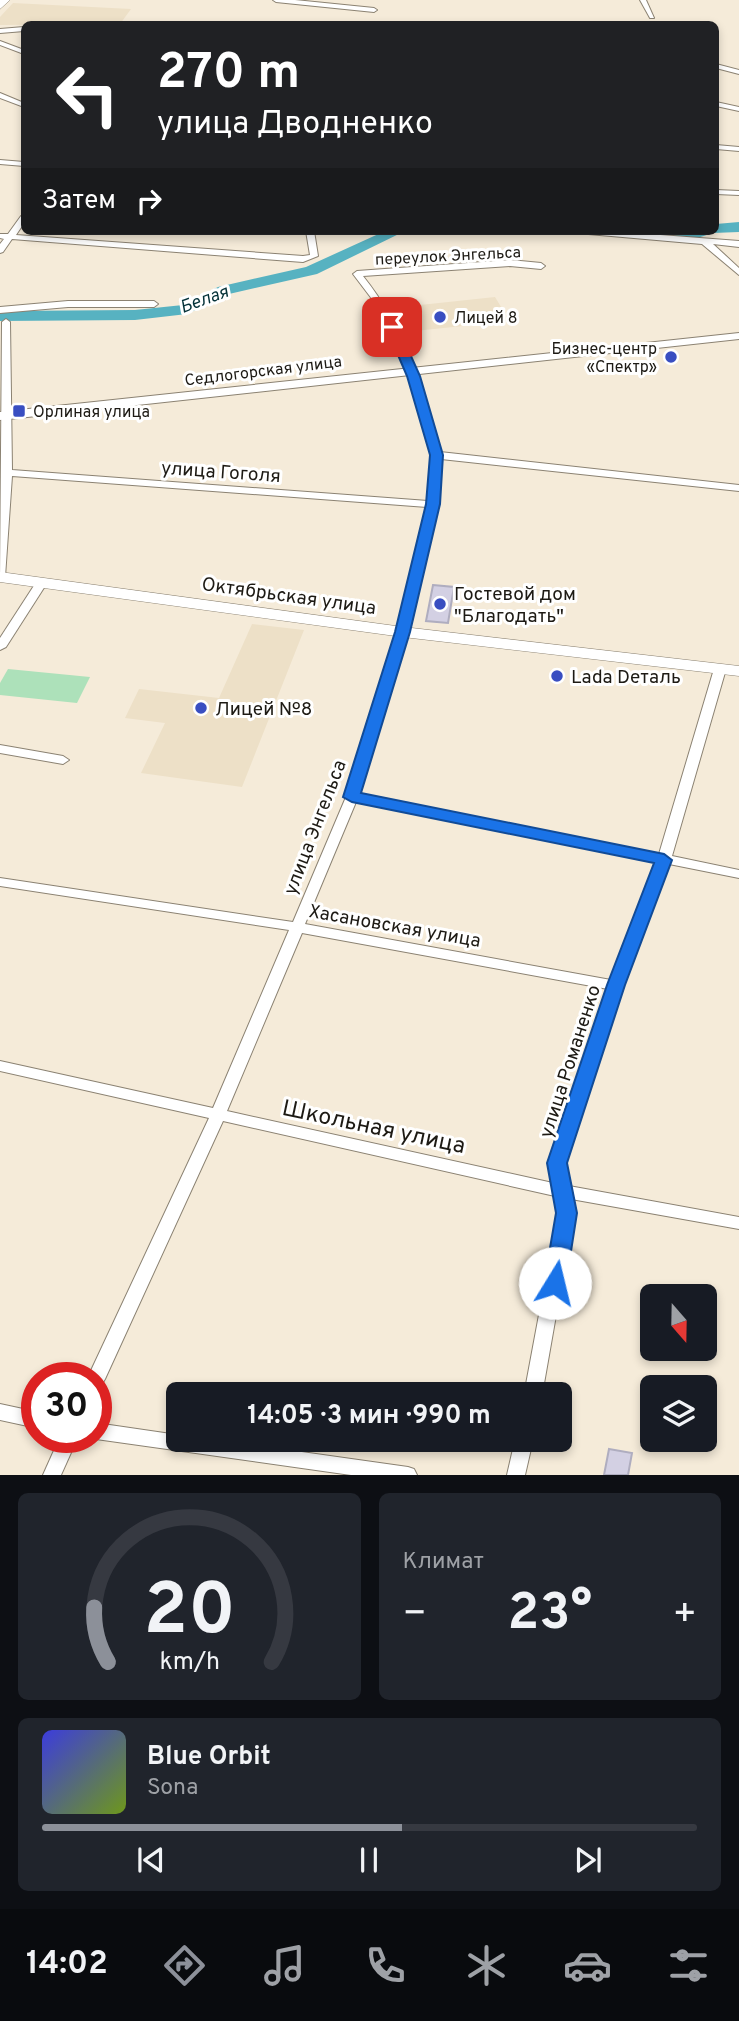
<!DOCTYPE html>
<html lang="ru">
<head>
<meta charset="utf-8">
<style>
  :root { --surface:#171b24; --page:#20242c; --text:#f1f3f6; --muted:#9ea1a6; --line:#363941; --accent:#8c9099 }
  body { margin:0; font-family:Overpass,sans-serif; background:var(--page); color:var(--text); height:100vh; display:flex; flex-direction:column; font-size:26px; white-space:nowrap }
  * { box-sizing:border-box; margin:0 }
  p { font-size:23px; color:var(--muted) }
  .icon { flex:none; width:38px; height:38px; fill:none; stroke:currentColor; stroke-width:2; stroke-linecap:round; stroke-linejoin:round }
  .map { position:relative; height:1475px; overflow:hidden }
  .drawer { display:flex; flex-direction:column; gap:18px; padding:18px; background:#0d0f14; flex:1 }
  .drawer>* { flex:none }
  .top-card { position:absolute; left:21px; top:21px; width:698px; height:214px; border-radius:10px; box-shadow:0 4px 10px #0003; background:#202124; color:#fff; overflow:hidden }
  .needle { width:46px; rotate:160deg }
  .fabs { position:absolute; left:640px; top:1284px; display:grid; gap:14px }
  .fabs a { display:grid; place-items:center; width:77px; height:77px; border-radius:10px; background:var(--surface); box-shadow:0 4px 10px #0003; font-size:35px }
  .speed { position:absolute; left:21px; top:1362px; display:flex; gap:14px; font-size:35px; font-weight:700; text-align:center }
  .speed>* { display:grid; place-content:center; width:91px; height:91px; border-radius:50%; background:var(--surface); box-shadow:0 4px 10px #0003; line-height:1 }
  .speed .limit { border:10px solid #d22; background:#fff; color:#111 }
  .pin { position:absolute; display:grid; place-items:center; width:60px; height:60px; color:#fff; margin:-30px; border-radius:14px; box-shadow:0 4px 10px #0006 }
  .me { position:absolute; width:77px; margin:-38px; rotate:9deg; stroke-linejoin:round; filter:drop-shadow(0 0 5px #0008) }
  .turn { display:flex; align-items:center; gap:24px; height:147px; padding:0 21px; font-size:32px }
  .turn .icon { width:91px; height:91px; stroke-width:2.5 }
  .turn b { display:block; font-size:49px; line-height:60px }
  .then { display:flex; align-items:center; height:66px; padding:0 21px; background:#0003; gap:14px; font-size:26px }
  .big { font-size:52px; font-weight:700; line-height:1.1 }
  .drawer .widget { flex:1; display:flex; flex-direction:column; justify-content:center; gap:10px; min-width:0; padding:0 24px; border-radius:10px; background:var(--page) }
  .drawer .dial { align-items:center; gap:0 }
  .dial svg { height:182px; overflow:visible; fill:none; stroke:var(--line); stroke-width:7; stroke-linecap:round; text-anchor:middle }
  .dial text { fill:var(--text); stroke:none }
  .song { display:flex; align-items:center; gap:21px }
  .cover { width:84px; height:84px; border-radius:10px; background:linear-gradient(135deg,hsl(240 70% 55%),hsl(80 70% 35%)) }
  .played { height:7px; border-radius:4px; background:linear-gradient(90deg,var(--accent) 55%,var(--line) 55%) }
  .keys { display:flex; justify-content:space-around; direction:ltr }
  .heat { display:flex; justify-content:space-between; align-items:center; font-size:38px; direction:ltr }
  .drawer .tiles { flex:1; display:grid; gap:18px; grid-template-columns:1fr 1fr }
  .widget:last-child { grid-column:span 2 }
  .trip { position:absolute; left:166px; top:1382px; width:406px; height:70px; border-radius:10px; background:var(--surface); box-shadow:0 4px 10px #0003; font-weight:700; line-height:70px; text-align:center }
  .tab-bar { display:flex; height:112px; justify-content:space-around; align-items:center; background:#090b0e; color:var(--muted) }
  .tab-bar .icon { width:49px; height:49px }
  .tab-bar .on { color:var(--accent) }
  .tab-bar b { font-size:32px; color:var(--text) }
  .map>svg:first-child { display:block }
</style>
</head>
<body>
<div class="map">
<svg width="739" height="1475" viewBox="0 0 739 1475">
  <rect width="100%" height="100%" fill="#f5ebd9"/>
  <g fill="#ede0c7">
    <polygon points="13,3 131,9 120,24 0,25 0,17"/>
    <polygon points="495,297 506,315 460,319 463,326 405,332 392,308"/>
    <polygon points="252,624 304,630 242,787 141,773 165,723 125,718 139,689 219,698"/>
  </g>
  <polygon fill="#ade1ba" points="8,669 90,677 77,703 0,695 0,683"/>
  <g fill="none" stroke-linecap="round" stroke-linejoin="round">
    <g fill="#57b2c1" fill-rule="evenodd">
      <polygon points="739,222 739,232 713,233 691,240 628,236 620,231 716,231 716,224"/>
      <polygon points="385,231 405,231 317,274 229,294 187,314 135,320 0,321 0,311 135,310 183,305 218,287 306,267"/>
    </g>
  </g>
  <g fill="#d3d0e3" stroke="#afadbf" stroke-width="2">
    <polygon points="433,585 454,587 448,623 426,621"/>
    <polygon points="609,1449 632,1453 628,1475 604,1475"/>
  </g>
  <g fill="none" stroke-linecap="round" stroke-linejoin="round">
    <g stroke="#8b8272" stroke-width="2">
      <g id="minor">
        <polygon points="273,0 295,0 374,8 377,10 374,12 276,2"/>
        <polygon points="640,0 646,0 654,18 650,18"/>
        <polygon points="24,27 24,31 0,33 0,29"/>
        <polygon points="0,41 24,50 24,54 0,45"/>
        <polygon points="716,64 739,70 739,74 716,68"/>
        <polygon points="0,93 24,103 24,107 0,98"/>
        <polygon points="716,102 739,107 739,111 716,106"/>
        <polygon points="716,145 739,147 739,151 716,149"/>
        <polygon points="0,160 24,162 24,166 0,164"/>
        <polygon points="716,190 739,191 739,195 716,194"/>
        <polygon points="21,216 24,216 24,223 16,235 303,256 310,255 306,231 314,231 318,256 303,262 12,239 3,252 0,253 0,244 4,239 0,238 0,234 8,234"/>
        <polygon points="573,231 608,231 739,241 739,247 713,244 739,268 739,275 702,244 577,233"/>
        <path d="M510,260L541,263L545,266L541,269L510,266L363,276C407,331 422,386 440,452L739,485V491L441,459L438,504L412,621L359,794L659,854L714,669L720,665L724,667L726,669L672,856L739,870V878L669,864L623,986L565,1163L569,1186L739,1217V1229L571,1199L574,1213L542,1395H524L558,1213L555,1196L223,1121L105,1379L102,1384L96,1386V1377H88L209,1118L0,1071V1061L213,1108L289,930L0,886V878L293,922L346,797L400,621L427,507L12,476L5,577L0,580L2,322L6,319L10,322L12,470L428,501L431,455L409,376L375,303L353,274L357,271ZM356,802L657,862L611,980L305,924ZM302,933L608,989L549,1163L553,1183L227,1111Z"/>
        <polygon points="68,301 154,301 158,304 154,307 68,307 0,313 0,307"/>
        <polygon points="41,580 47,583 6,647 0,650 0,638 37,581"/>
        <polygon points="0,745 63,756 69,760 63,764 0,753"/>
        <polygon points="0,1404 37,1412 37,1428 0,1420"/>
        <polygon points="96,1423 178,1435 178,1440 217,1440 408,1467 414,1469 417,1475 351,1475 96,1439 91,1437 96,1437"/>
        <polygon points="60,1437 78,1437 61,1475 43,1475"/>
        <polygon points="515,1440 533,1440 525,1475 507,1475"/>
      </g>
    </g>
    <g stroke="#8b8272" stroke-width="2">
      <polygon id="tertiary" points="739,333 739,339 0,420 0,412"/>
    </g>
    <g stroke="#8b8272" stroke-width="1">
      <g id="secondary">
        <polygon points="0,0 10,0 0,9"/>
        <polygon points="0,572 403,627 739,666 739,676 403,637 0,582"/>
      </g>
    </g>
    <use href="#minor" fill="#fff" fill-rule="evenodd"/>
    <use href="#tertiary" fill="#fff" fill-rule="evenodd"/>
    <use href="#secondary" fill="#fff" fill-rule="evenodd"/>
  </g>
  <polygon fill="#1a73e8" stroke="#114b97" stroke-width="2" points="388,324 398,327 420,376 443,455 440,504 410,632 361,793 664,854 672,860 625,985 567,1163 577,1213 566,1283 563,1289 555,1291 547,1289 544,1283 556,1213 547,1163 607,985 654,863 352,802 343,797 395,632 426,504 430,455 407,376 386,327"/>
  <g fill="#394ec1" stroke="#fff" stroke-width="2.5">
    <circle cx="440" cy="317" r="7"/>
    <circle cx="671" cy="357" r="7"/>
    <rect x="12" y="404" width="14" height="14" rx="3.5"/>
    <circle cx="440" cy="604" r="7"/>
    <circle cx="557" cy="676" r="7"/>
    <circle cx="201" cy="708" r="7"/>
  </g>
  <g text-anchor="middle" stroke-width="6" stroke-linejoin="round" paint-order="stroke">
    <g font-size="16" fill="#1d1a14" stroke="#fff">
      <text transform="translate(448 255) rotate(-3)" y="6">переулок Энгельса</text>
      <text transform="translate(263 370) rotate(-7)" y="6">Седлогорская улица</text>
    </g>
    <g font-size="16" fill="#1d1a14" stroke="#fff" text-anchor="start">
      <text x="454" y="323">Лицей 8</text>
      <text x="657" y="354" text-anchor="end">Бизнес-центр<tspan x="657" dy="18">«Спектр»</tspan></text>
      <text x="33" y="417">Орлиная улица</text>
    </g>
    <g font-size="18" font-style="italic" fill="#043138" stroke="#fff">
      <text transform="translate(204 299) rotate(-20)" y="6">Белая</text>
    </g>
    <g font-size="19" fill="#1d1a14" stroke="#fff">
      <text transform="translate(221 471) rotate(4)" y="7">улица Гоголя</text>
      <text transform="translate(289 595) rotate(8)" y="7">Октябрьская улица</text>
      <text transform="translate(314 827) rotate(-69)" y="7">улица Энгельса</text>
      <text transform="translate(395 925) rotate(10)" y="7">Хасановская улица</text>
      <text transform="translate(569 1061) rotate(-72)" y="7">улица Романенко</text>
    </g>
    <g font-size="19" fill="#1d1a14" stroke="#fff" text-anchor="start">
      <text x="454" y="600">Гостевой дом<tspan x="454" dy="22">"Благодать"</tspan></text>
      <text x="571" y="683">Lada Dеталь</text>
      <text x="215" y="715">Лицей №8</text>
    </g>
    <g font-size="23" fill="#1d1a14" stroke="#fff">
      <text transform="translate(374 1126) rotate(12)" y="8">Школьная улица</text>
    </g>
  </g>
</svg>
<div class="fabs">
<a><svg class="needle" viewBox="-14 -14 28 28"><path d="M0-13l5 13h-10z" fill="#e53935"/><path d="M0 13l5-13h-10z" fill="#9ea1a6"/></svg></a>
<a><svg class="icon" aria-label="layers" viewBox="0 0 24 24"><path d="M12 4l9 5-9 5-9-5zM3 14l9 5 9-5"/></svg></a>
</div>
<div class="speed"><div class="limit">30</div></div>
<div class="pin" style="left:392px;top:327px;background:#d93025"><svg class="icon" aria-label="arrive" viewBox="0 0 24 24"><path d="M6 21V4h12l-3 4 3 4H6"/></svg></div>
<svg class="me" style="left:555px;top:1283px" viewBox="-20 -20 40 40"><circle r="19" fill="#fff"/><path d="M0-13L10 11 0 6-10 11z" fill="#1a73e8"/></svg>
<div class="trip">14:05 · 3 мин · 990 m</div>
<div class="top-card">
<div class="turn"><svg class="icon" aria-label="left" viewBox="0 0 24 24"><path d="M17 20v-9H6M10 6l-5 5 5 5"/></svg><div><b>270 m</b>улица Дводненко</div></div>
<div class="then">Затем<svg class="icon" aria-label="right" viewBox="0 0 24 24"><path d="M7 20v-9h11M14 6l5 5-5 5"/></svg></div>
</div>
</div>
<section class="drawer">
<div class="tiles">
<div class="widget dial"><svg viewBox="0 0 100 80">
<path d="M14 69A42 42 0 1 1 86 69"/>
<path d="M14 69A42 42 0 0 1 8 45" stroke="#8c9099"/>
<text x="50" y="56" font-size="32" font-weight="700">20</text>
<text x="50" y="72" font-size="11">km/h</text>
</svg></div>
<div class="widget"><p>Климат</p>
<div class="heat"><a>−</a><b class="big">23°</b><a>+</a></div>
</div>
<div class="widget">
<div class="song"><i class="cover"></i><div><b>Blue Orbit</b><p>Sona</p></div></div>
<div class="played"></div>
<div class="keys"><svg class="icon" aria-label="previous" viewBox="0 0 24 24"><path d="M18 5L8 12l10 7zM5 5v14"/></svg><svg class="icon" aria-label="pause" viewBox="0 0 24 24"><path d="M8 5v14M16 5v14"/></svg><svg class="icon" aria-label="next" viewBox="0 0 24 24"><path d="M6 5l10 7-10 7zM19 5v14"/></svg></div>
</div>
</div>
</section>
<nav class="tab-bar">
<b>14:02</b>
<svg class="icon on" aria-label="directions" viewBox="0 0 24 24"><path d="M12 3l9 9-9 9-9-9zM9 14v-3h6M13 9l2 2-2 2"/></svg>
<svg class="icon" aria-label="music" viewBox="0 0 24 24"><path d="M9 18V5l10-2v13"/><circle cx="6" cy="18" r="3"/><circle cx="16" cy="16" r="3"/></svg>
<svg class="icon" aria-label="phone" viewBox="0 0 24 24"><path d="M5 4h4l2 5-3 2q2 4 5 5l2-3 5 2v4C11 20 4 13 5 4z"/></svg>
<svg class="icon" aria-label="climate" viewBox="0 0 24 24"><path d="M12 3v18M4 7l16 10M4 17L20 7"/></svg>
<svg class="icon" aria-label="car" viewBox="0 0 24 24"><path d="M5 17H2v-5l4-1 3-4h7l3 4 3 1v5h-3M9 17h6M6 11h13"/><circle cx="7" cy="17" r="2"/><circle cx="17" cy="17" r="2"/></svg>
<svg class="icon" aria-label="filters" viewBox="0 0 24 24"><path d="M4 7h16M4 17h16"/><circle cx="9" cy="7" r="2"/><circle cx="15" cy="17" r="2"/></svg>
</nav>
</body>
</html>
